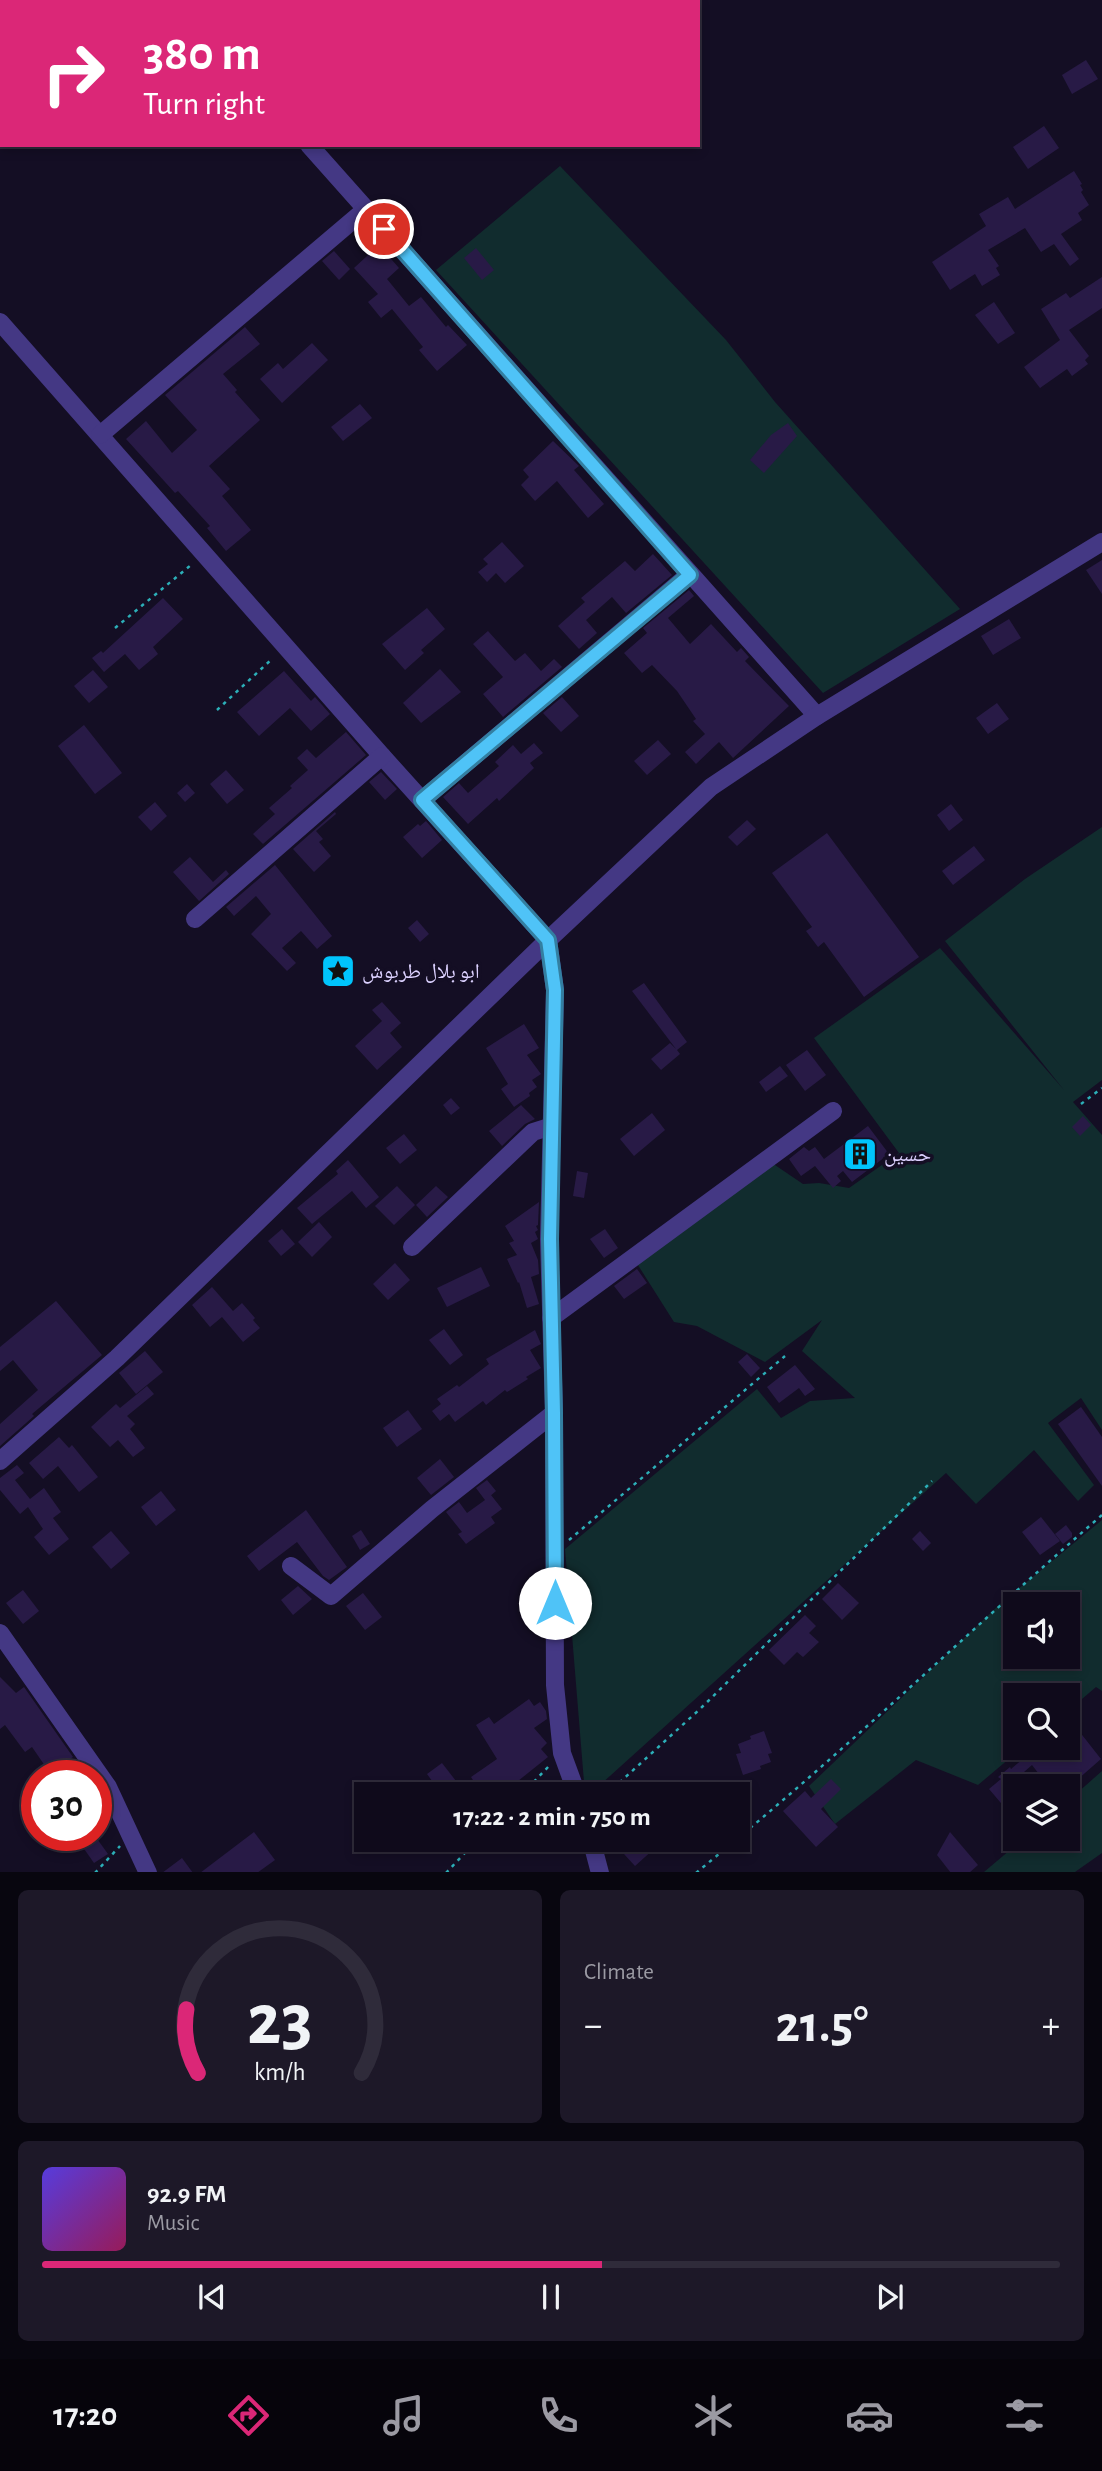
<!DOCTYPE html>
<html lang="en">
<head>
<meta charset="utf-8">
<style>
  :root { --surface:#0f0a1b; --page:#1d1828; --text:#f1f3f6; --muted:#9b9aa3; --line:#2f2b3a; --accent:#db2777 }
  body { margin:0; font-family:"Alegreya Sans","Noto Naskh Arabic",sans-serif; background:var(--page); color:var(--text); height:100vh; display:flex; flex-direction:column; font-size:26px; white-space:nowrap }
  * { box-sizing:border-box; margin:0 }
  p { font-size:23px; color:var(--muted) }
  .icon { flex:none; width:38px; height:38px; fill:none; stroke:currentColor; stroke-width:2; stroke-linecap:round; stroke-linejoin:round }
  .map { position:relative; height:1872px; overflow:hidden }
  .sheet { display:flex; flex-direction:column; gap:18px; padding:18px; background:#08060f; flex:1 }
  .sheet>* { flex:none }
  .banner { position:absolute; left:0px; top:0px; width:700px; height:147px; box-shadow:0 4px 10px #0003,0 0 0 2px var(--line); background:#db2777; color:#fff; overflow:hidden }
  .controls { position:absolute; left:1003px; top:1592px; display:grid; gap:14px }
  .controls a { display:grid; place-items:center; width:77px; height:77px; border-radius:0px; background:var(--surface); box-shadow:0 4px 10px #0003,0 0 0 2px var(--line); font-size:35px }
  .speed { position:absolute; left:21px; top:1760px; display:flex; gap:14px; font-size:35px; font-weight:700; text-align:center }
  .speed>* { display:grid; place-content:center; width:91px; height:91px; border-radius:50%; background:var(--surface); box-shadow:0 4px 10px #0003,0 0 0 2px var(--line); line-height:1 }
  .speed .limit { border:10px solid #d22; background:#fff; color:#111 }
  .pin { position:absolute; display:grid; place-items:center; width:60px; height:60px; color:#fff; margin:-30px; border:4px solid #fff; border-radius:50%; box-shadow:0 2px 7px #0007 }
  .me { position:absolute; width:77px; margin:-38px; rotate:0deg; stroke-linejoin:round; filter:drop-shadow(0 0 5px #0008) }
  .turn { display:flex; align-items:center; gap:24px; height:147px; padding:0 28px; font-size:32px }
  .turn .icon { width:91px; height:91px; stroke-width:2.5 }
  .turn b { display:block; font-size:49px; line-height:60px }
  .big { font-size:52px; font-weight:700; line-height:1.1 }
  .sheet .tile { flex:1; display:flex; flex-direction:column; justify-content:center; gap:10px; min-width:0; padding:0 24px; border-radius:10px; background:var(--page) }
  .sheet .dial { align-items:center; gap:0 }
  .dial svg { height:182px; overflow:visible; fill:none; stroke:var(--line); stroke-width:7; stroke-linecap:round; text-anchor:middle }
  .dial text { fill:var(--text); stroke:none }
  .song { display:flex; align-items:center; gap:21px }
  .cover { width:84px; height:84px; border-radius:10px; background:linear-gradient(135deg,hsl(250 70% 55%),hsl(330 70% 35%)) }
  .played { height:7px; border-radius:4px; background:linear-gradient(90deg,var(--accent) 55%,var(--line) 55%) }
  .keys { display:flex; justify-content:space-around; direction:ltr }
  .heat { display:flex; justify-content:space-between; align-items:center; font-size:38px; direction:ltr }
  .sheet .tiles { flex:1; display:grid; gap:18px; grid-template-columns:1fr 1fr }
  .tile:last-child { grid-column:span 2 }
  .trip { position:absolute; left:354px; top:1782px; width:396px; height:70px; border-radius:0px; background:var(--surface); box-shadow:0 4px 10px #0003,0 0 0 2px var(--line); font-weight:700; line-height:70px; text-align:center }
  .dock { display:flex; height:112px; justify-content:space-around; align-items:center; background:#06040b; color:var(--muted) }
  .dock .icon { width:49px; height:49px }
  .dock .current { color:var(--accent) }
  .dock b { font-size:32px; color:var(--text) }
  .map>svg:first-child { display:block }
</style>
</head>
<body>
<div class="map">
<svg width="1102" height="1873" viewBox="0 0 1102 1873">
  <rect width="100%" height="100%" fill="#140e24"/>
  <g fill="#112c2e" fill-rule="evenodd">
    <polygon points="560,166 726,340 775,402 960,609 823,693 436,270"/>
    <polygon points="1102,827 1102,1080 1073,1102 1102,1135 1102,1430 1081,1398 1048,1423 1094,1485 1078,1501 1034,1450 976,1504 946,1473 590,1794 585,1794 565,1549 757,1389 781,1418 810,1401 855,1398 802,1351 822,1320 765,1362 697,1326 674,1322 636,1262 772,1163 803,1184 819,1183 849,1188 899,1153 814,1038 940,948 1064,1090 945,941 1025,879"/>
    <path d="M1102,1520V1691L1096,1687L1068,1711V1696H1015V1748H1022L978,1785L916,1760L835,1824L809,1786L1000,1604ZM1015,1605H1068V1657H1015Z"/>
    <polygon points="1102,1771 1102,1853 1075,1872 984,1872 1023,1839 1068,1839 1068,1801"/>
  </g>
  <g fill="#281a46">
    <polygon points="1086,60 1098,79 1072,94 1062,75"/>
    <polygon points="1044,126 1059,148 1028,169 1013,147"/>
    <polygon points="1074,171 1082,184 1080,185 1083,190 1081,192 1089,205 1078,213 1082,220 1061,234 1079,259 1070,266 1054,244 1041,252 1025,228 988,250 999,266 996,268 1000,275 982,286 975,274 950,290 932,262 986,226 979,214 1008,197 1015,209"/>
    <polygon points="379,245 399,268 387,279 409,306 421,297 446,327 448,325 467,345 437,371 419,350 423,347 392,309 381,318 368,302 378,294 354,268"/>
    <polygon points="476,248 494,270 482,280 464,258"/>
    <polygon points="334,251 350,269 339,280 322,261"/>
    <polygon points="1102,277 1102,308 1069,330 1089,356 1085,360 1088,364 1072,376 1067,369 1040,388 1024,367 1060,340 1041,309 1066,293 1070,298"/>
    <polygon points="994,302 1015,333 998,344 975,315"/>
    <polygon points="245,327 260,344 223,374 237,390 235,392 260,420 209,466 230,489 222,496 251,530 226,551 207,528 210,526 178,491 175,493 126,439 146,421 172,453 197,430 165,395"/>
    <polygon points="312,343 328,360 282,403 260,379 278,363 283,369"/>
    <polygon points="360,404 372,418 343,441 331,427"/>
    <polygon points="788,423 797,436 764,473 750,460 771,435"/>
    <polygon points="553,441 579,466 574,470 604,504 588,518 557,481 535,501 521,485 529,477 523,470"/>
    <polygon points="502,542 524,566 505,583 496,573 487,582 478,572 488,564 483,559"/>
    <polygon points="653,554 672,575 626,613 612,597 586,620 597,633 579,649 558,626 585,602 581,598 625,561 635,571"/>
    <polygon points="1102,560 1102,594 1086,570"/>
    <polygon points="689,590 694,596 668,618 690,644 711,624 737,652 741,648 749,657 745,661 789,706 733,758 719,742 696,764 685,752 705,734 693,721 696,719 677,691 652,665 642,673 624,653 647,633 643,628"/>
    <polygon points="163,598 183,619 153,647 158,654 139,670 125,654 104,672 92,658 101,651 103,653"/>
    <polygon points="427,608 445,629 421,650 424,653 405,670 382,644"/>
    <polygon points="1009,619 1021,638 993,655 981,636"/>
    <polygon points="488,631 515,661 525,653 541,671 554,659 562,667 503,717 483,694 503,677 473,644"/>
    <polygon points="440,669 461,692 421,723 403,703"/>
    <polygon points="93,670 108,687 89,703 74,686"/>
    <polygon points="284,671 311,701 315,697 330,714 311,731 290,708 259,736 237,712"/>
    <polygon points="562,697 579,716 561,732 543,713"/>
    <polygon points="997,703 1009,719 988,734 976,718"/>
    <polygon points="84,725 122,773 95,794 58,746"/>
    <polygon points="346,732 366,755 263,844 253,834 275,814 269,808 292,788 290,786 308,770 297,758 307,749 316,758"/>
    <polygon points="658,740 671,754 647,775 634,761"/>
    <polygon points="534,743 543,753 530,763 534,768 499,801 497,798 468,824 443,797 459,783 468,793 499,766 495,762 513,745 521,754"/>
    <polygon points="226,770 244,790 227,804 210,784"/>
    <polygon points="381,772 397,789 385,800 369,782"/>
    <polygon points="187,784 195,793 185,802 177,793"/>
    <polygon points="155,802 167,816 151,831 138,817"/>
    <polygon points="951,804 963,820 949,831 937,815"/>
    <polygon points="335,812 336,814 316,831 323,839 319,842 331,856 314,872 293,849"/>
    <polygon points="747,820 756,829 737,846 728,837"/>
    <polygon points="426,821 442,840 422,858 403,837 418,824 420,826"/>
    <polygon points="827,833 919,957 864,997 824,942 818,947 806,931 812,927 772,873"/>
    <polygon points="974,846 985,860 953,885 942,871"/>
    <polygon points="190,857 213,882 226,870 229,874 199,901 173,872"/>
    <polygon points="275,865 332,936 317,949 301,931 282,948 296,963 287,971 251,934 271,914 256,896 234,916 226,907"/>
    <polygon points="417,920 429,934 420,942 408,928"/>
    <polygon points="644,983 687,1042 677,1050 680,1054 661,1070 651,1059 670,1043 676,1049 632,991"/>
    <polygon points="382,1002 401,1023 390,1033 402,1047 377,1070 355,1046 382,1021 372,1010"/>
    <polygon points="524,1024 539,1048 527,1055 541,1074 532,1080 537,1087 529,1093 530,1096 514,1107 501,1089 508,1084 486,1048"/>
    <polygon points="807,1050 826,1075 805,1091 786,1065"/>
    <polygon points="780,1066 788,1076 766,1092 759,1082"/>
    <polygon points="451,1098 460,1108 451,1115 443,1105"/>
    <polygon points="521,1105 535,1119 525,1124 502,1146 489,1131"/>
    <polygon points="652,1113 665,1130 634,1156 620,1139"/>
    <polygon points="1083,1116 1091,1125 1080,1136 1072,1127"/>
    <polygon points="868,1126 889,1154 852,1182 843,1171 837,1176 841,1181 833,1188 815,1166 801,1176 789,1159 804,1147 809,1151 815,1147 824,1159"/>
    <polygon points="404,1134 417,1150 400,1164 386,1148"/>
    <polygon points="348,1160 379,1197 366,1208 352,1191 312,1224 297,1208 338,1174 336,1171"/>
    <polygon points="577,1171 588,1173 584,1198 573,1196"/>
    <polygon points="397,1186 415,1205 394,1225 375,1206"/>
    <polygon points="436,1186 448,1197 427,1217 416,1205"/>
    <polygon points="539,1202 538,1225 536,1226 538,1230 535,1232 538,1239 531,1243 538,1260 539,1274 531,1277 539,1304 527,1308 519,1282 518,1283 507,1259 517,1255 509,1243 514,1241 505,1226"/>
    <polygon points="319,1222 332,1237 312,1257 298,1242"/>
    <polygon points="282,1229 295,1244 281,1256 268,1241"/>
    <polygon points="605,1229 618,1248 604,1258 590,1239"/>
    <polygon points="395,1263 410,1280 388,1300 373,1284"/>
    <polygon points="481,1267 490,1286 447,1307 437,1288"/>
    <polygon points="637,1269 647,1283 624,1299 614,1286"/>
    <polygon points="212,1287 233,1311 242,1303 255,1318 253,1320 260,1328 243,1342 222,1317 210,1327 192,1305"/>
    <polygon points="56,1301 102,1355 32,1414 34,1416 0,1446 0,1424 38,1390 13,1360 0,1371 0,1347"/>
    <polygon points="444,1329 463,1355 450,1365 429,1340"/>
    <polygon points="535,1330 541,1344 530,1350 541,1368 526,1377 528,1379 507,1392 505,1390 486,1405 483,1401 455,1422 449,1414 440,1421 432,1411 441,1404 437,1399 457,1385 459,1387 489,1364 486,1359"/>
    <polygon points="145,1351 163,1372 136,1394 119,1373"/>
    <polygon points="747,1354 760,1368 751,1377 738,1362"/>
    <polygon points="795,1365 815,1389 805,1396 799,1388 779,1403 767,1387"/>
    <polygon points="147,1386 154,1394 127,1416 135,1424 130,1429 145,1448 133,1457 118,1440 110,1447 91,1427 116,1404 120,1408"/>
    <polygon points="1081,1407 1102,1437 1102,1486 1058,1424"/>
    <polygon points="408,1410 422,1429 397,1447 383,1428"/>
    <polygon points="59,1437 69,1448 72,1445 98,1477 79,1492 58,1466 43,1479 29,1463"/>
    <polygon points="440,1459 454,1477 431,1495 417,1478"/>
    <polygon points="17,1465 24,1473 15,1480 30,1499 44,1488 61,1512 53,1518 69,1539 49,1555 34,1537 43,1529 28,1507 20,1514 0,1490 0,1478"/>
    <polygon points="487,1480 496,1491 489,1497 491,1495 502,1509 491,1517 495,1523 466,1544 458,1534 462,1532 446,1512 459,1502 467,1513 485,1500 476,1488"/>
    <polygon points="161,1491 176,1510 156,1526 141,1507"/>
    <polygon points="306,1510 347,1567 329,1580 323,1576 297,1542 259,1571 247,1556"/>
    <polygon points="1041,1517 1060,1541 1040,1555 1022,1532"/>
    <polygon points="1066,1525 1072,1533 1072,1537 1063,1544 1055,1534"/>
    <polygon points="361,1530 370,1544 360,1550 352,1536"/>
    <polygon points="111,1531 130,1553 111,1569 92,1547"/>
    <polygon points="920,1531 931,1543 923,1551 912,1539"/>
    <polygon points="838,1583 859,1603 842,1620 822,1599"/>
    <polygon points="298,1586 312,1599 293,1615 281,1600"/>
    <polygon points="23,1590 39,1611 23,1624 6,1603"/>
    <polygon points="363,1593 382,1617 365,1630 346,1606"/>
    <polygon points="805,1615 816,1626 809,1633 819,1642 803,1657 797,1652 784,1665 769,1650"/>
    <polygon points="0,1677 16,1693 24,1687 73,1757 64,1763 74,1776 52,1776 32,1747 25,1752 5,1725 0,1729"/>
    <polygon points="529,1699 534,1706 540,1702 546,1711 547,1719 534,1728 547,1743 541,1749 548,1757 508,1789 498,1794 482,1794 471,1777 497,1759 476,1725 489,1717 494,1724"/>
    <polygon points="1068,1717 1101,1759 1069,1787 1049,1787 1032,1765 1015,1780 1015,1828 1002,1813 1006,1809 989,1789 1001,1779 998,1777 1010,1767 1011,1769 1031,1752 1036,1758 1049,1748 1068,1748"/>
    <polygon points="764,1731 772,1753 768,1754 771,1762 760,1766 761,1769 743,1775 736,1754 741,1753 738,1744 751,1739 750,1736"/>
    <polygon points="442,1763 456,1781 440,1792 427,1774"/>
    <polygon points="831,1779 841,1789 821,1809 838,1827 816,1847 783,1811 805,1791 811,1798"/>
    <polygon points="254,1832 275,1860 257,1873 200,1873"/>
    <polygon points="950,1832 978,1865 969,1873 951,1873 937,1855"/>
    <polygon points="75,1836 95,1836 108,1854 94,1863"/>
    <polygon points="640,1839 665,1839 635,1866 624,1854"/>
    <polygon points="182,1858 193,1873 162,1873"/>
  </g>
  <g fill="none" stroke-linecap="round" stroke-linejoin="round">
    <g stroke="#2cafb8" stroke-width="2.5" stroke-dasharray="3.5 5" stroke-linecap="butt">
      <polyline points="115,628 191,565"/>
      <polyline points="217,710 273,658"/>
      <polyline points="1081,1104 1102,1088"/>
      <polyline points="569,1540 785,1356"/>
      <polyline points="522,1794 549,1766"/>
      <polyline points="607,1794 700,1709 932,1481"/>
      <path d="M737,1839C862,1735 979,1622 1102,1515"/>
      <polyline points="95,1873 120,1846"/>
      <polyline points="446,1873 478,1839"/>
      <polyline points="696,1873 737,1839"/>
    </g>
    <g stroke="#443884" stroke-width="18">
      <polyline points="176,0 178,2"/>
      <polyline points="309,145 817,716"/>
      <polyline points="0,322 382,756 548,940 555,990 549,1239 554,1413 555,1685 562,1753 577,1794"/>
      <polyline points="100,435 366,209"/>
      <polyline points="422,800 690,574"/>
      <polyline points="195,919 382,756"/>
      <polyline points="412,1247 533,1132 552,1126"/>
      <polyline points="551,1318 833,1111"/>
      <polyline points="0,1461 117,1358 548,940 711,787 817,716 1102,542"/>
      <polyline points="291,1566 331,1596 432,1509 554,1413"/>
      <polyline points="0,1633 108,1787 148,1873"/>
      <polyline points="591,1839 600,1873"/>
    </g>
  </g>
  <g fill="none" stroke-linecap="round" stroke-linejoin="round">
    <g stroke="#337fa1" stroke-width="18">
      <polyline id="route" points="384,229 690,575 422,800 548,940 555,990 550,1239 554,1413 555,1603"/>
    </g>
    <use href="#route" stroke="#4fc3f7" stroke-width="12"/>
  </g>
  <defs>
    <g id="sight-square" transform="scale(1.75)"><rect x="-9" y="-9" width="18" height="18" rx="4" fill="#00c4fc" stroke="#140e24"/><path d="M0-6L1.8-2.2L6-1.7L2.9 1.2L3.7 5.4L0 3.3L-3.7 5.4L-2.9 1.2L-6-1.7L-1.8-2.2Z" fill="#111"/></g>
    <g id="building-square" transform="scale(1.75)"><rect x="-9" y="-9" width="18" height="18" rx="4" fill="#00c4fc" stroke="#140e24"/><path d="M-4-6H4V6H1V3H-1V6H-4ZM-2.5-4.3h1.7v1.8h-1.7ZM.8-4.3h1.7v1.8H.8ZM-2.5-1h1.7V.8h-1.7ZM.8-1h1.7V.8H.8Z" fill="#111"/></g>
  </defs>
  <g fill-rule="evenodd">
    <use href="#sight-square" x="338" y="971"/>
    <use href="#building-square" x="860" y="1154"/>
  </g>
  <g text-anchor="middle" stroke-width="7" stroke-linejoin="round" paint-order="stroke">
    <g font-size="21" fill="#dcd1ff" stroke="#140e24" text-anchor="start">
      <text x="362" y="978">ابو بلال طربوش</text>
      <text x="884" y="1161">حسين</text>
    </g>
  </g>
</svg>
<div class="controls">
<a><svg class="icon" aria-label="sound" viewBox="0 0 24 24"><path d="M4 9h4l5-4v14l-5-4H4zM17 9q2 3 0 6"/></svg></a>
<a><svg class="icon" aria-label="search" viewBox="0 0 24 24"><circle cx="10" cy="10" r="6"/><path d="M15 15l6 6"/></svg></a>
<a><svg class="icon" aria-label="layers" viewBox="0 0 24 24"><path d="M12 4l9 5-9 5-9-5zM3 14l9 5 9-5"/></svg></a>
</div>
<div class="speed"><div class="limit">30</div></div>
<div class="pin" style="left:384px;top:229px;background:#d93025"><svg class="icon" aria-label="arrive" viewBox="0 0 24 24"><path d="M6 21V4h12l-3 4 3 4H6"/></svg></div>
<svg class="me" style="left:555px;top:1603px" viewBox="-20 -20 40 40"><circle r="19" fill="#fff"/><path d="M0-13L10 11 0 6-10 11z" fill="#4fc3f7"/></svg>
<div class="trip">17:22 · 2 min · 750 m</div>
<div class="banner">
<div class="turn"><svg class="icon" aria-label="right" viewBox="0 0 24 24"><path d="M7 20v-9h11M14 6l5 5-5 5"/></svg><div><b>380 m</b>Turn right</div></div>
</div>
</div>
<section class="sheet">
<div class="tiles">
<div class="tile dial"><svg viewBox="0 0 100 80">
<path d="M14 69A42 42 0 1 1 86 69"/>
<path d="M14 69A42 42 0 0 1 9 41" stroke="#db2777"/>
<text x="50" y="56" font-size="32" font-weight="700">23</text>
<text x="50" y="72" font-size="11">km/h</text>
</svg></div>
<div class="tile"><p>Climate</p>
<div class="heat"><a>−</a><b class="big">21.5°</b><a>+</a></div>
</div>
<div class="tile">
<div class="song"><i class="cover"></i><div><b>92.9 FM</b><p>Music</p></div></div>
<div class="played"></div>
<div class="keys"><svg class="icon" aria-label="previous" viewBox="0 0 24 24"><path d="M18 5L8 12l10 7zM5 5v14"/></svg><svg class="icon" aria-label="pause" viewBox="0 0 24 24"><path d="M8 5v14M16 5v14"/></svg><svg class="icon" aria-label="next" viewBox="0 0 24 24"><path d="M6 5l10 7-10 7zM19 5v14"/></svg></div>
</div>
</div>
</section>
<nav class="dock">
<b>17:20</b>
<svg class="icon current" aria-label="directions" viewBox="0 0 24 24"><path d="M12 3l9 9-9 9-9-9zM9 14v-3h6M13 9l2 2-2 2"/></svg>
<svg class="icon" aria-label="music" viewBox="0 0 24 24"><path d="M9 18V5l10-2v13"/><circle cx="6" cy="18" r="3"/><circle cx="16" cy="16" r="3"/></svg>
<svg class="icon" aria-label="phone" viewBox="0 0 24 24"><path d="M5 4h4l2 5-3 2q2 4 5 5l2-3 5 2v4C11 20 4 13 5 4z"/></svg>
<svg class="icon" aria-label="climate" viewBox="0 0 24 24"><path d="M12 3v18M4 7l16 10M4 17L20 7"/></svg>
<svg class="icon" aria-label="car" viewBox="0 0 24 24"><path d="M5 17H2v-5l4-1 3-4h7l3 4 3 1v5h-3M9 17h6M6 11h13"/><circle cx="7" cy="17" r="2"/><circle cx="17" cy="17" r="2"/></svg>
<svg class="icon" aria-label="filters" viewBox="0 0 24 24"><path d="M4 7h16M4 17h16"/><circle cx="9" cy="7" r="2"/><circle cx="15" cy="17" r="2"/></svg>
</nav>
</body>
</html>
